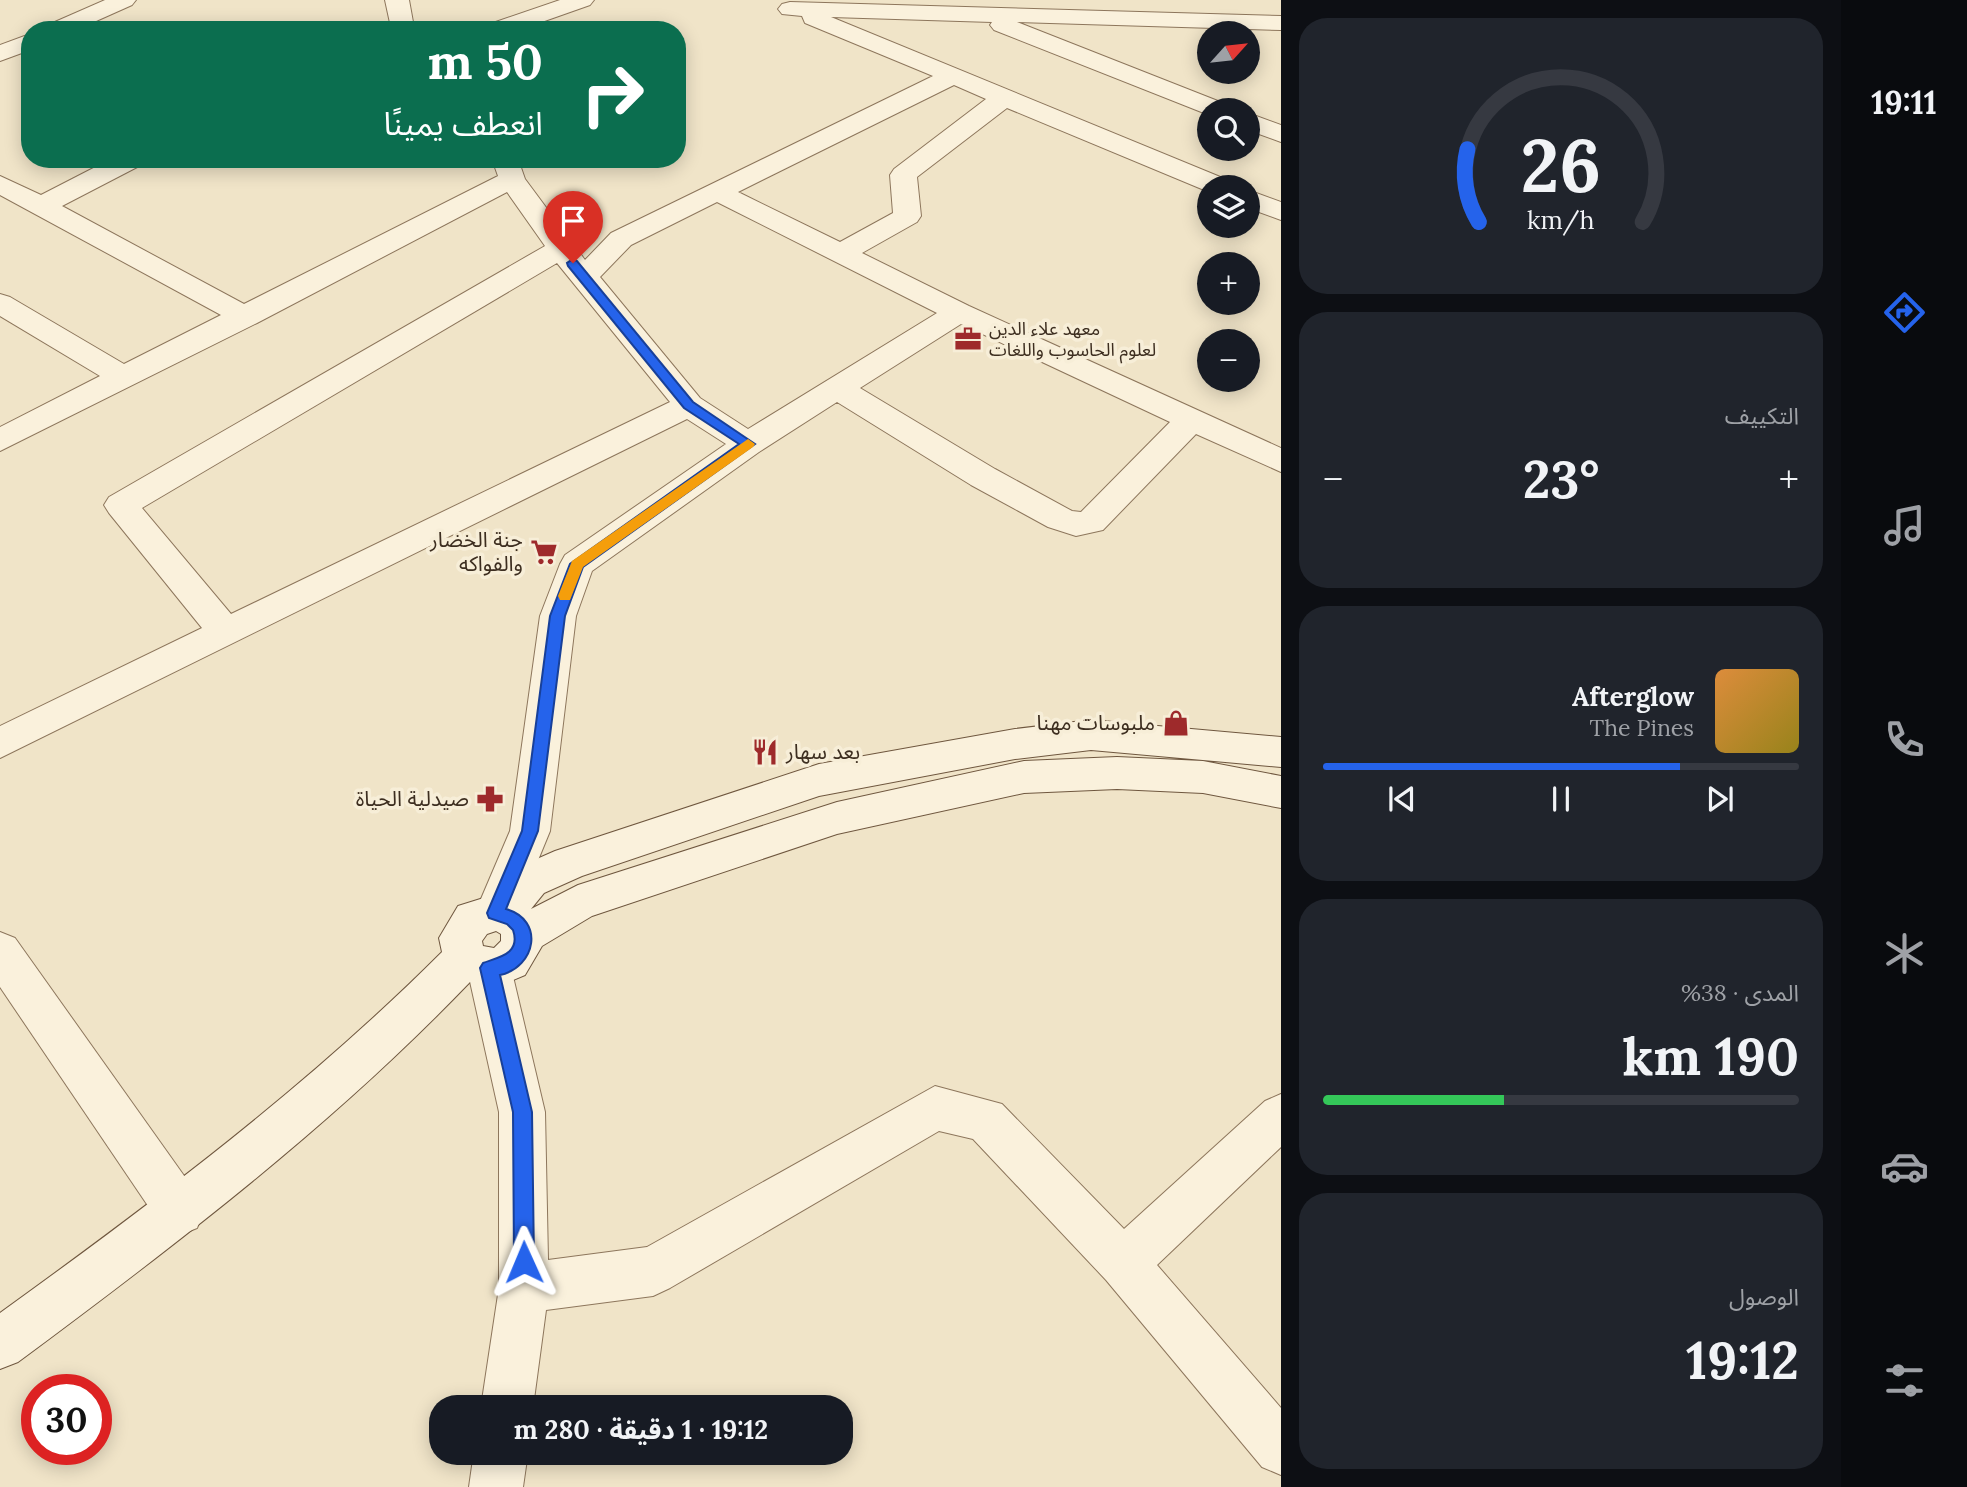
<!DOCTYPE html>
<html lang="ar">
<head>
<meta charset="utf-8">
<style>
  :root { --surface:#171b24; --page:#20242c; --text:#f1f3f6; --muted:#9ea1a6; --line:#363941; --accent:#2563eb }
  body { margin:0; font-family:Lora,"Noto Sans Arabic",serif; background:var(--page); color:var(--text); direction:rtl; height:100vh; display:flex; flex-direction:column; font-size:26px; white-space:nowrap }
  * { box-sizing:border-box; margin:0 }
  p { font-size:23px; color:var(--muted) }
  .icon { flex:none; width:38px; height:38px; fill:none; stroke:currentColor; stroke-width:2; stroke-linecap:round; stroke-linejoin:round }
  .map { position:relative; flex:1; overflow:hidden; direction:ltr }
  .side { display:flex; flex-direction:column; gap:18px; padding:18px; background:#0d0f14; width:560px }
  .side>* { flex:none }
  .guide { position:absolute; left:21px; top:21px; width:665px; height:147px; border-radius:28px; box-shadow:0 4px 18px #0003; direction:rtl; background:#0b6e4f; color:#fff; overflow:hidden }
  .needle { width:46px; rotate:63deg }
  .controls { position:absolute; left:1197px; top:21px; display:grid; gap:14px }
  .controls a { display:grid; place-items:center; width:63px; height:63px; border-radius:50%; background:var(--surface); box-shadow:0 4px 18px #0003; font-size:35px }
  .speed { position:absolute; left:21px; top:1374px; display:flex; gap:14px; font-size:35px; font-weight:700; text-align:center }
  .speed>* { display:grid; place-content:center; width:91px; height:91px; border-radius:50%; background:var(--surface); box-shadow:0 4px 18px #0003; line-height:1 }
  .speed .limit { border:10px solid #d22; background:#fff; color:#111 }
  .pin { position:absolute; display:grid; place-items:center; width:60px; height:60px; color:#fff; margin:-72px -30px; border-radius:50% 50% 50% 0; rotate:-45deg; box-shadow:0 0 7px #0007 }
  .pin .icon { rotate:45deg }
  .me { position:absolute; width:77px; margin:-38px; rotate:359deg; stroke-linejoin:round; filter:drop-shadow(0 0 5px #0008) }
  .turn { display:flex; align-items:center; gap:24px; height:147px; padding:0 28px; font-size:32px }
  .turn .icon { width:91px; height:91px; stroke-width:2.5 }
  .turn b { display:block; font-size:49px; line-height:60px }
  .big { font-size:52px; font-weight:700; line-height:1.1 }
  .side .card { flex:1; display:flex; flex-direction:column; justify-content:center; gap:10px; min-width:0; padding:0 24px; border-radius:28px; background:var(--page) }
  .side .dial { align-items:center; gap:0 }
  .dial svg { height:182px; overflow:visible; fill:none; stroke:var(--line); stroke-width:7; stroke-linecap:round; text-anchor:middle }
  .dial text { fill:var(--text); stroke:none }
  .song { display:flex; align-items:center; gap:21px }
  .cover { width:84px; height:84px; border-radius:10px; background:linear-gradient(135deg,hsl(30 70% 55%),hsl(50 70% 35%)) }
  .played { height:7px; border-radius:4px; background:linear-gradient(90deg,var(--accent) 75%,var(--line) 75%) }
  .keys { display:flex; justify-content:space-around; direction:ltr }
  .heat { display:flex; justify-content:space-between; align-items:center; font-size:38px; direction:ltr }
  .charge { height:10px; border-radius:5px; background:linear-gradient(90deg,#34c759 38%,var(--line) 0) }
  .trip { position:absolute; left:429px; top:1395px; width:424px; height:70px; border-radius:28px; background:var(--surface); box-shadow:0 4px 18px #0003; font-weight:700; line-height:70px; text-align:center; direction:rtl }
  main { display:flex; flex:1; min-height:0 }
  .menu { display:flex; flex-direction:column; width:126px; justify-content:space-around; align-items:center; background:#090b0e; color:var(--muted) }
  .menu .icon { width:49px; height:49px }
  .menu .on { color:var(--accent) }
  .menu b { font-size:32px; color:var(--text) }
  .map>svg:first-child { display:block }
</style>
</head>
<body>
<main>
<nav class="menu">
<b>19:11</b>
<svg class="icon on" aria-label="directions" viewBox="0 0 24 24"><path d="M12 3l9 9-9 9-9-9zM9 14v-3h6M13 9l2 2-2 2"/></svg>
<svg class="icon" aria-label="music" viewBox="0 0 24 24"><path d="M9 18V5l10-2v13"/><circle cx="6" cy="18" r="3"/><circle cx="16" cy="16" r="3"/></svg>
<svg class="icon" aria-label="phone" viewBox="0 0 24 24"><path d="M5 4h4l2 5-3 2q2 4 5 5l2-3 5 2v4C11 20 4 13 5 4z"/></svg>
<svg class="icon" aria-label="climate" viewBox="0 0 24 24"><path d="M12 3v18M4 7l16 10M4 17L20 7"/></svg>
<svg class="icon" aria-label="car" viewBox="0 0 24 24"><path d="M5 17H2v-5l4-1 3-4h7l3 4 3 1v5h-3M9 17h6M6 11h13"/><circle cx="7" cy="17" r="2"/><circle cx="17" cy="17" r="2"/></svg>
<svg class="icon" aria-label="filters" viewBox="0 0 24 24"><path d="M4 7h16M4 17h16"/><circle cx="9" cy="7" r="2"/><circle cx="15" cy="17" r="2"/></svg>
</nav>
<section class="side">
<div class="card dial"><svg viewBox="0 0 100 80">
<path d="M14 69A42 42 0 1 1 86 69"/>
<path d="M14 69A42 42 0 0 1 9 37" stroke="#2563eb"/>
<text x="50" y="56" font-size="32" font-weight="700">26</text>
<text x="50" y="72" font-size="11">km/h</text>
</svg></div>
<div class="card"><p>التكييف</p>
<div class="heat"><a>−</a><b class="big">23°</b><a>+</a></div>
</div>
<div class="card">
<div class="song"><i class="cover"></i><div><b>Afterglow</b><p>The Pines</p></div></div>
<div class="played"></div>
<div class="keys"><svg class="icon" aria-label="previous" viewBox="0 0 24 24"><path d="M18 5L8 12l10 7zM5 5v14"/></svg><svg class="icon" aria-label="pause" viewBox="0 0 24 24"><path d="M8 5v14M16 5v14"/></svg><svg class="icon" aria-label="next" viewBox="0 0 24 24"><path d="M6 5l10 7-10 7zM19 5v14"/></svg></div>
</div>
<div class="card"><p>المدى · 38%</p><b class="big">190 km</b><div class="charge"></div></div>
<div class="card"><p>الوصول</p><b class="big">19:12</b></div>
</section>
<div class="map">
<svg width="1281" height="1487" viewBox="0 0 1281 1487">
  <rect width="100%" height="100%" fill="#f0e4c8"/>
  <g fill="none" stroke-linecap="round" stroke-linejoin="round">
    <g stroke="#8d765c" stroke-width="2">
      <g id="street">
        <polygon points="105,0 136,0 132,5 76,30 44,30 48,25"/>
        <polygon points="385,0 409,0 413,22 420,30 395,30 390,23"/>
        <polygon points="560,0 594,0 590,5 519,30 483,30 487,25"/>
        <path d="M790,2L1281,16V30L1017,22L1228,105L1232,110H1209V115L994,30L990,25L992,22L831,17L1230,181L1233,187H1209V192L1007,108L917,177L921,216L917,222L862,253L969,306L1281,448V472L1196,434L1103,530L1076,536L1048,527L971,485L837,402L759,452L592,571L576,616L550,831L511,926L496,931L481,926L475,913L510,831L540,616L560,564L565,555L726,444L687,419L0,758V726L202,628L109,513L104,505L109,497L545,246L507,192L257,323L0,451V427L100,376L0,316V294L10,297L124,364L221,315L0,195V176L41,195L111,159H145L141,165L62,206L244,304L498,176L492,159H518L525,179L585,260L611,233L933,76L805,23L802,16L782,14L778,9L782,4ZM954,85L986,99L894,169L890,175L893,213L840,242L738,192ZM717,202L937,313L748,429L700,398L600,277L631,245ZM557,263L670,402L231,614L142,508ZM961,324L1170,422L1081,512L1072,511L995,469L860,388Z"/>
        <polygon points="30,34 30,50 0,61 0,45"/>
        <polygon points="1248,113 1281,125 1281,142 1248,130"/>
        <polygon points="1248,190 1281,202 1281,220 1248,208"/>
        <polygon points="0,932 15,938 197,1194 204,1211 197,1228 180,1235 163,1228 0,987"/>
        <polygon points="489,949 504,955 511,968 545,1112 548,1260 647,1247 935,1086 1002,1104 1124,1229 1265,1101 1281,1094 1281,1147 1157,1265 1281,1408 1281,1475 1262,1467 1106,1280 973,1139 939,1131 670,1288 653,1296 546,1310 533,1407 481,1407 499,1288 499,1112 467,968 474,955"/>
        <polygon points="474,1452 528,1452 523,1487 469,1487"/>
      </g>
    </g>
    <g stroke="#6f573f" stroke-width="2">
      <path id="secondary" d="M1091,720L1281,737V767L1091,750L1015,759L819,796L582,876L544,893L531,909L578,885L837,802L1024,761L1117,757L1203,761L1281,776V808L1203,793L1117,789L1024,793L837,834L592,916L542,946L525,975L497,987L470,982C333,1125 177,1244 18,1362L0,1369V1313C155,1201 307,1087 442,952L439,938L458,906L490,896L514,869L555,851L819,764L1015,729ZM496,931L501,934V941L494,948L483,946L482,941L487,934Z"/>
    </g>
    <use href="#street" fill="#faf1dc" fill-rule="evenodd"/>
    <use href="#secondary" fill="#faf1dc" fill-rule="evenodd"/>
  </g>
  <path fill="#2563eb" stroke="#184099" stroke-width="2" d="M573,259L577,261L693,402L755,444L583,567L565,616L538,831L506,909C545,920 536,967 500,975L532,1112L534,1262L531,1270L524,1273L517,1270L514,1262L513,1112L480,968L483,963C499,957 521,954 513,930L507,924L489,918L487,913L522,831L550,616L570,564L739,444L684,408L568,266L567,263Z"/>
  <polygon fill="#f59e0b" points="748,439 755,444 753,447 583,567 570,600 560,600 558,596 572,561"/>
  <defs>
    <g id="office-bare" transform="scale(2.1)"><path d="M-6-3h4V-5.5h4V-3h4V5H-6ZM-1-4.5V-3h2v-1.5ZM-6 0V1H6V0Z" fill="#9e2a2b" stroke="#f7eed8" stroke-width="2.5" paint-order="stroke"/></g>
    <g id="supermarket-bare" transform="scale(2.1)"><path d="M-6-5.5h2.5l.6 2H6L4.5 2H-2.5L-4.4-4H-6ZM-1.5 3.2a1.3 1.3 0 1 0 .1 0ZM3 3.2a1.3 1.3 0 1 0 .1 0Z" fill="#9e2a2b" stroke="#f7eed8" stroke-width="2.5" paint-order="stroke"/></g>
    <g id="shop-bare" transform="scale(2.1)"><path d="M-5-2.5h2.3a2.7 3.5 0 0 1 5.4 0H5L5.5 6h-11ZM-1.5-2.5h3a1.5 2.3 0 0 0-3 0Z" fill="#9e2a2b" stroke="#f7eed8" stroke-width="2.5" paint-order="stroke"/></g>
    <g id="restaurant-bare" transform="scale(2.1)"><path d="M-5-6h1v4h1v-4h1v4h1v-4h1v5L-1.5 .5V6h-2V.5L-5-1ZM5-6V6H3V1.5H1.5Q1.5-4 5-6Z" fill="#9e2a2b" stroke="#f7eed8" stroke-width="2.5" paint-order="stroke"/></g>
    <g id="pharmacy-bare" transform="scale(2.1)"><path d="M-2-6h4v4h4v4h-4v4h-4v-4h-4v-4h4Z" fill="#9e2a2b" stroke="#f7eed8" stroke-width="2.5" paint-order="stroke"/></g>
  </defs>
  <g fill-rule="evenodd">
    <use href="#office-bare" x="968" y="339"/>
    <use href="#supermarket-bare" x="544" y="552"/>
    <use href="#shop-bare" x="1176" y="723"/>
    <use href="#restaurant-bare" x="765" y="752"/>
    <use href="#pharmacy-bare" x="490" y="799"/>
  </g>
  <g text-anchor="middle" stroke-width="7" stroke-linejoin="round" paint-order="stroke">
    <g font-size="18" fill="#3d2e20" stroke="#f7eed8" text-anchor="start">
      <text x="989" y="335">معهد علاء الدين<tspan x="989" dy="21">لعلوم الحاسوب واللغات</tspan></text>
    </g>
    <g font-size="21" fill="#3d2e20" stroke="#f7eed8" text-anchor="end">
      <text x="523" y="547">جنة الخضار<tspan x="523" dy="24">والفواكه</tspan></text>
      <text x="1155" y="730">ملبوسات مهنا</text>
      <text x="786" y="759" text-anchor="start">بعد سهار</text>
      <text x="469" y="806">صيدلية الحياة</text>
    </g>
  </g>
</svg>
<div class="controls">
<a><svg class="needle" viewBox="-14 -14 28 28"><path d="M0-13l5 13h-10z" fill="#e53935"/><path d="M0 13l5-13h-10z" fill="#9ea1a6"/></svg></a>
<a><svg class="icon" aria-label="search" viewBox="0 0 24 24"><circle cx="10" cy="10" r="6"/><path d="M15 15l6 6"/></svg></a>
<a><svg class="icon" aria-label="layers" viewBox="0 0 24 24"><path d="M12 4l9 5-9 5-9-5zM3 14l9 5 9-5"/></svg></a>
<a>+</a>
<a>−</a>
</div>
<div class="speed"><div class="limit">30</div></div>
<div class="pin" style="left:573px;top:263px;background:#d93025"><svg class="icon" aria-label="arrive" viewBox="0 0 24 24"><path d="M6 21V4h12l-3 4 3 4H6"/></svg></div>
<svg class="me" style="left:524px;top:1262px" viewBox="-20 -20 40 40"><path d="M0-17L14 15 0 8-14 15z" fill="#2563eb" stroke="#fff" stroke-width="4"/></svg>
<div class="trip">19:12 · 1 دقيقة · 280 m</div>
<div class="guide">
<div class="turn"><svg class="icon" aria-label="right" viewBox="0 0 24 24"><path d="M7 20v-9h11M14 6l5 5-5 5"/></svg><div><b>50 m</b>انعطف يمينًا</div></div>
</div>
</div>
</main>
</body>
</html>
